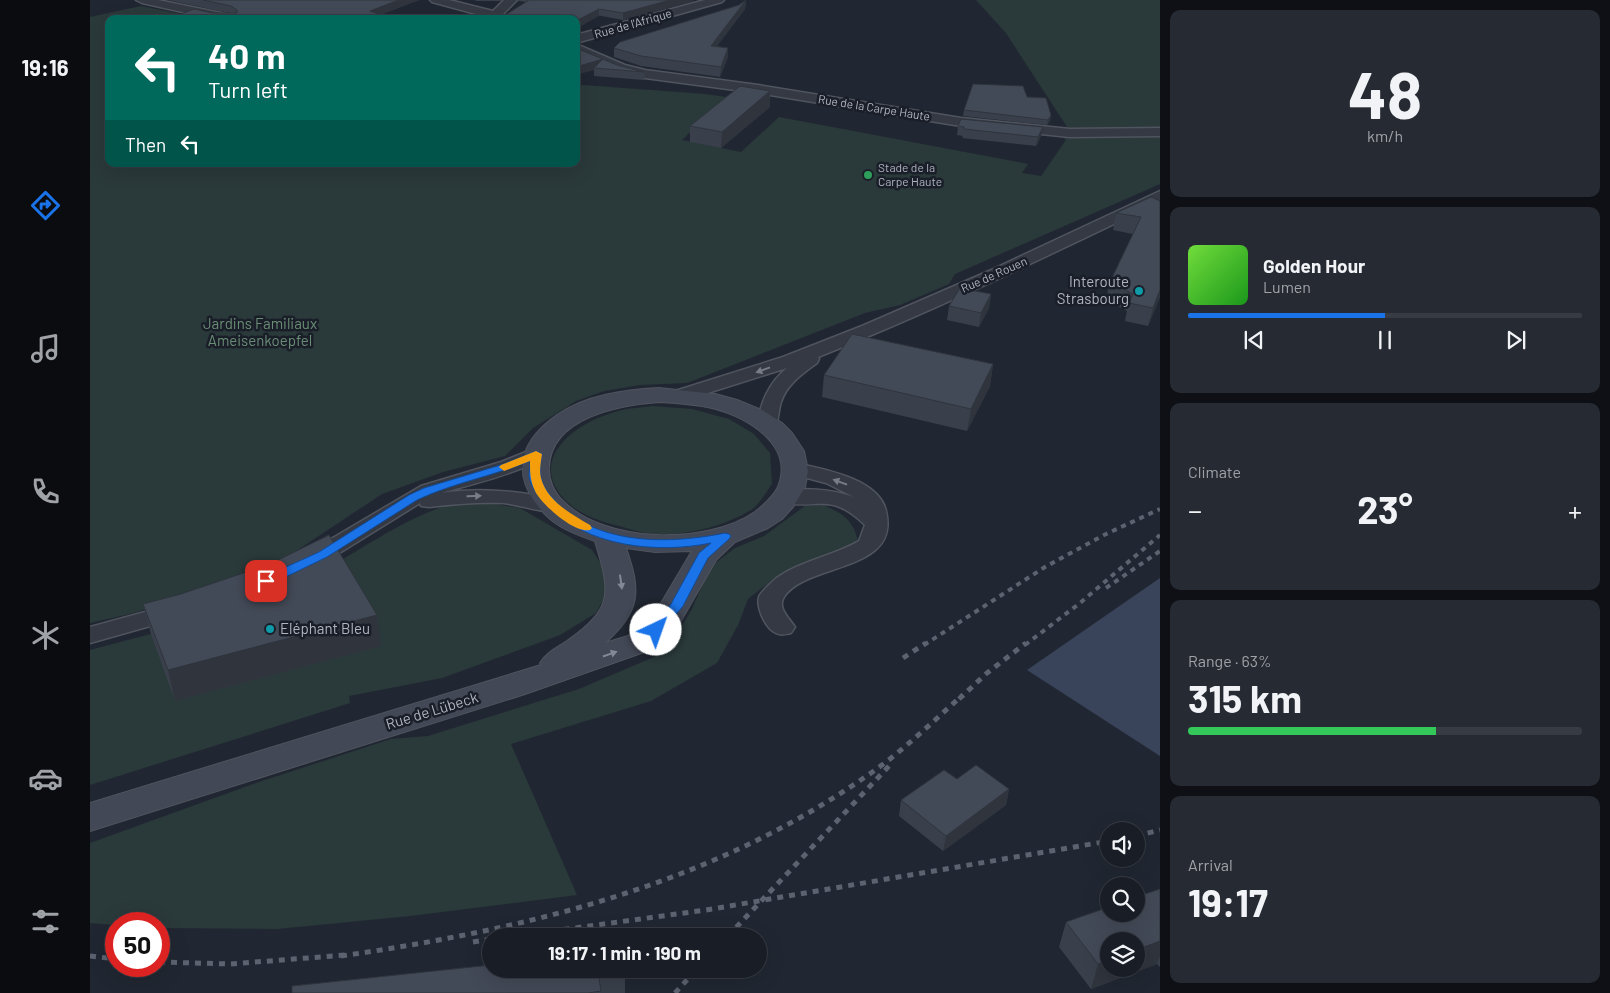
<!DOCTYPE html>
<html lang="en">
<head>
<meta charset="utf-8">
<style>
  :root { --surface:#191d26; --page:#262a32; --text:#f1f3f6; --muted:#9fa2a7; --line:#373b43; --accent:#1a73e8 }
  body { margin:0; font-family:Barlow,sans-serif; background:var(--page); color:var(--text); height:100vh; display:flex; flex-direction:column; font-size:19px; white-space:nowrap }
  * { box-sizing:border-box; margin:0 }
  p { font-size:16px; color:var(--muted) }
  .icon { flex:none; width:28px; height:28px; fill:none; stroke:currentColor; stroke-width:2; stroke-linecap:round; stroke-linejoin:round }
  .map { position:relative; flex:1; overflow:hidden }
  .sheet { display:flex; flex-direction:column; gap:10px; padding:10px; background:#0e1015; width:450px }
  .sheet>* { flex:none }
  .hud { position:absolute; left:15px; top:15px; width:475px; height:152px; border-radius:10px; box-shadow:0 5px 20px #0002,0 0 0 1px var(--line); background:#00695c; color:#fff; overflow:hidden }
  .controls { position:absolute; left:1010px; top:822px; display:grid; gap:10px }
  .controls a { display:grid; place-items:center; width:45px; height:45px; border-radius:50%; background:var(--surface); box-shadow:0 5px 20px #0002,0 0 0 1px var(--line); font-size:25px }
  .speed { position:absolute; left:15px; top:912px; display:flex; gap:10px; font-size:25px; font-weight:700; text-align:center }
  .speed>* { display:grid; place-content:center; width:65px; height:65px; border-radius:50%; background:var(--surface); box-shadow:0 5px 20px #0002,0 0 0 1px var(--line); line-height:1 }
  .speed .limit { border:8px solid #d22; background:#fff; color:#111 }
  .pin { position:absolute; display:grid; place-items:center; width:42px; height:42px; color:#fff; margin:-21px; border-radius:10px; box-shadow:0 2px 8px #0006 }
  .me { position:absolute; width:55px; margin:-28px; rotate:42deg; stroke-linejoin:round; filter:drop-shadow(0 0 4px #0008) }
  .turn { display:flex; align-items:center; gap:18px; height:105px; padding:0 20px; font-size:22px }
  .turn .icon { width:65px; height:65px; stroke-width:2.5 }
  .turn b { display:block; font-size:35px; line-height:42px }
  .then { display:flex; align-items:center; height:48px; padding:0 20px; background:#0003; gap:10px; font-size:19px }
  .big { font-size:38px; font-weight:700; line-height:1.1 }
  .sheet .tile { flex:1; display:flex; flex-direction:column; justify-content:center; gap:8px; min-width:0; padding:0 18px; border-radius:10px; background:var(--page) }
  .sheet .dial { align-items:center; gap:0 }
  .dial b { font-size:65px; line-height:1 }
  .song { display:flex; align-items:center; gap:15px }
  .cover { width:60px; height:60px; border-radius:8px; background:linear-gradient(135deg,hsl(100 70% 55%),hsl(120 70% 35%)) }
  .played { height:5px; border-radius:2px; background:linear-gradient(90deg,var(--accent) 50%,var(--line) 50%) }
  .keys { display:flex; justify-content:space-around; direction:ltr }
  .heat { display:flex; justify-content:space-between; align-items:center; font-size:28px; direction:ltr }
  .charge { height:8px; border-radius:4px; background:linear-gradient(90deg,#34c759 63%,var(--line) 0) }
  .trip { position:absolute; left:392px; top:928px; width:285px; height:50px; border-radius:25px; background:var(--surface); box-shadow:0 5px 20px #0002,0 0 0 1px var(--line); font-weight:700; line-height:50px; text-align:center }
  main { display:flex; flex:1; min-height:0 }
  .tabs { display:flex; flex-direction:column; width:90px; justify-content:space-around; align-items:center; background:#0a0c0f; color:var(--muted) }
  .tabs .icon { width:35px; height:35px }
  .tabs .current { color:var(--accent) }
  .tabs b { font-size:22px; color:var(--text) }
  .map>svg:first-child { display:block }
</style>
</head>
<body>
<main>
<nav class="tabs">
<b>19:16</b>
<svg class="icon current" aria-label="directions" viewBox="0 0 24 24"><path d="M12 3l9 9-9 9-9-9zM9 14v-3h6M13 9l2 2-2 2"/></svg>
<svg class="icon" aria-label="music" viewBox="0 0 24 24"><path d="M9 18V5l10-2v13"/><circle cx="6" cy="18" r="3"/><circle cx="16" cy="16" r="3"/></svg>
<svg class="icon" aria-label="phone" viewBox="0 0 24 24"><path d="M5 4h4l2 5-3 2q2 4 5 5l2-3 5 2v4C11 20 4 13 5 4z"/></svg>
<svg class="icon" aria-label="climate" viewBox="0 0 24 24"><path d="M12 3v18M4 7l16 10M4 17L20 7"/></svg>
<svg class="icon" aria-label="car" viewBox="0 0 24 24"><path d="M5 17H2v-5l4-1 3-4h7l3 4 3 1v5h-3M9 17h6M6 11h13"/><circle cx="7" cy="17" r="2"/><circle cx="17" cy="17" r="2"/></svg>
<svg class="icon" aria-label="filters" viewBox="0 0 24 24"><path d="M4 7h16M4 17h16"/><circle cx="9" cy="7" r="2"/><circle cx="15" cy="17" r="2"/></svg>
</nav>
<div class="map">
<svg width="1070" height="993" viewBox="0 0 1070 993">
  <rect width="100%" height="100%" fill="#212732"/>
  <g fill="#2a393a">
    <polygon points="886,0 1070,0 1070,129 979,130 916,33"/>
    <polygon points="51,6 117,19 19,19 19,164 486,164 486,86 493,85 615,94 636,97 592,140 651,152 689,117 938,164 932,173 951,176 976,140 974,139 976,136 1024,137 1070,136 1070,184 865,274 859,284 810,305 775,313 597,383 550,385 514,391 486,401 443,428 415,456 353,472 292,494 197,557 141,579 44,613 0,623 0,17"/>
    <path d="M562,406L602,409L639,419L664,434L680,453L682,484C676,492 669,505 661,510C631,528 585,539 551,532C541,530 531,526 521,524C505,519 490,514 477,502C435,461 484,423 525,412C536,408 550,408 562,406Z"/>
    <path d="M398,503L430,508L502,550L514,569L518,591L506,613L470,635L352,678L259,696L260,703L0,785V650C62,634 125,618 185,594C242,572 292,529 349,508C363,503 383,504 398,503Z"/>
    <path d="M733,505C752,513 764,520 768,542L726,564L682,580L658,599L648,625L627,663L561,701L421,744L487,895L320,916L187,929L69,928V924H26V925L0,923V843L169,782L301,739L338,736L489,689L564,657L584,638L602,609L620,567L645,548L674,536L715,506Z"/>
  </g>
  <polygon fill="#39435a" points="1070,578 1070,756 937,670"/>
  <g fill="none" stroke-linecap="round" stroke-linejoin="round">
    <g stroke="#4f545e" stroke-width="3">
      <g id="minor">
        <polygon points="46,0 68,0 141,15 147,19 124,19 52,3"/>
        <polygon points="340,0 359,0 403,11 414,0 427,0 408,19 395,19 397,17 342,2"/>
        <polygon points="615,0 634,0 632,2 486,43 486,35"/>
        <polygon points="486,44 535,65 555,70 668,85 871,118 980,129 1070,128 1070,136 980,137 871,126 668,93 555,78 527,71 486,53"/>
        <path d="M1070,191V202C957,256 844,311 728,357L729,359L727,363C712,374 697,384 691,402C688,411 689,421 684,429L677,431L670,429L667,425C671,401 679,383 697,368L589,402L582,400L579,396L582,392L693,357L772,326L899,271Z"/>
        <path d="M446,448L453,450L456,454C446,469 371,487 351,493C391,487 430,491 469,500L472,505L469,510C452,514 431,505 414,503C389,502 364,504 339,507L331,506L330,503L230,565L222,567L214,565L211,560L214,555L331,486L411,462Z"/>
        <path d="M705,463C732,469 789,478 796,511C811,573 717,562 694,597C687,608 699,618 705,627L701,633C696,634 692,636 686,633C676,629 666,608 669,597C671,592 678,586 682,582C702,563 744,556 769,541L775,525C739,490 728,511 689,502L686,497L689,492C713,487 741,489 764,497L736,483L698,473L695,469L698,465Z"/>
        <polygon points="84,604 92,607 96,612 92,617 0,643 0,627"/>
      </g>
    </g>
    <g stroke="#4f545e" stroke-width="2">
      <path id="secondary" d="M569,388L625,394L647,400L674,411L692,423L702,433L714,451L718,471L715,487L703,507L692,519L678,528L645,542L626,560L589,624L560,650L435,694L0,831V803L451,665L450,663C457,652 467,648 477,641C525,608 520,591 505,541C493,537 481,533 470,526C460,520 452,512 445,502C421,468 434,438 467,415C496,395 534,390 569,388ZM569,402C587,403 604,404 622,408C657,417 705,444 688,487C683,497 674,505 665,512C617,545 515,544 473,501C464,493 458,479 459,467C461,417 530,405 569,402ZM536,548L565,552L602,551L567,610L538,636L515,643C551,611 551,591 536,548Z"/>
    </g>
    <use href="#minor" fill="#343943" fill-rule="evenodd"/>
    <use href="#secondary" fill="#434856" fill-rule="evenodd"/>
    <g stroke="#5c626f" stroke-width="4" stroke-dasharray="5 5" stroke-linecap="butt">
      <polyline points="1016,588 1070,551"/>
      <polyline points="834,645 955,567 1014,535 1070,509"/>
      <polyline points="935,645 990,603 1070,535"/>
    </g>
    <g stroke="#5c626f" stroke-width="5" stroke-dasharray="6 6" stroke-linecap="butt">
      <polyline points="813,658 836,643"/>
      <polyline points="869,699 897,673 936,643"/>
      <polyline points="1046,836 1070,830"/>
      <polyline points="426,936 616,910 1019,841"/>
      <polyline points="638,936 800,765"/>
      <polyline points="383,942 401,939"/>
      <polyline points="0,956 26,959"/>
      <path d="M251,956C438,929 620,885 778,775C812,752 842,722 873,695"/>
      <polyline points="69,962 140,964 256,955"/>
      <polyline points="585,993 607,969"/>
    </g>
  </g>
  <g fill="#3a404b">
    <polygon points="78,0 329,0 290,15 297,19 92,19 91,14 139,13"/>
    <polygon points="384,0 412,0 410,1 387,1"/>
    <polygon points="428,0 604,0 600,2 533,20 436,2 428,1"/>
    <polygon points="656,0 655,9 627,46 638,48 638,57 630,77 551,66 524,57 524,48 649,5"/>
    <polygon points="486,48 527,65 554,72 554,80 504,76 504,70"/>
    <polygon points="937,97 961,115 960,121 957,125 873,116 874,110"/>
    <polygon points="680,107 631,148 600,142 600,126"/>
    <polygon points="868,126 951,136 946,146 872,138 873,136 867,135"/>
    <polygon points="1061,197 1070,297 1058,326 1035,321 1037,311 1016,300 1020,282 1043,234 1023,230 1026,213"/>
    <polygon points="901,294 899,308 889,327 857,320 859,306"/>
    <polygon points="903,364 900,386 877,431 732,397 734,375"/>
    <polygon points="53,604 287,615 291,646 85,701 61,634"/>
    <polygon points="867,779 919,789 916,805 853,851 809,816 811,800"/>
    <polygon points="1070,889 1070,967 1067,964 1001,989 969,947 976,922"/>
    <polygon points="535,975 535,993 202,993"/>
  </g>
  <g fill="#2f343d">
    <polygon points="309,0 329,0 280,19 280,11"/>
    <polygon points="580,0 604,0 600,2 533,20 533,13"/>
    <polygon points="656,0 655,9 620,55 621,46"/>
    <polygon points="509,9 509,16 486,29 486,21"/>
    <polygon points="638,48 638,57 630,77 631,67"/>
    <polygon points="513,59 504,68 504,70 486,75 486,67"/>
    <polygon points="680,91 680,107 631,148 632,132"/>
    <polygon points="961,115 960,121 957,125 958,120"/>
    <polygon points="953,127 951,136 946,146 948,137"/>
    <polygon points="1070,290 1070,297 1058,326 1063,308"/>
    <polygon points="901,294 899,308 889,327 891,313"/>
    <polygon points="903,364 900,386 877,431 881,409"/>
    <polygon points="287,615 291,646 85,701 78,670"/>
    <polygon points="919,789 916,805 853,851 856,836"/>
    <polygon points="1070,941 1070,956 1067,964 1001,989 1008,964 1019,960 1019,969 1046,969 1046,950"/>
  </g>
  <g fill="#434a57" stroke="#2f343d">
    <polygon points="113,0 309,0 280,11 297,17 292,19 106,19 91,14 104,9 123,13 147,13 147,10 141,6"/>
    <polygon points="439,0 580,0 533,13 509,9 486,21 486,19 409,19"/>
    <polygon points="656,0 621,46 638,48 631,67 551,56 524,48 530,42 649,5"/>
    <polygon points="486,48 527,65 554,72 504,68 513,59 486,67"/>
    <polygon points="883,84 933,86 937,97 956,98 961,115 958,120 874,110"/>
    <polygon points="650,86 680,91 632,132 600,126"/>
    <polygon points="871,119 953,127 948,137 874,129 874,127 868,126"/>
    <polygon points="1061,197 1070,201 1070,290 1063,308 1039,303 1043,294 1020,282 1051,217 1026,213"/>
    <polygon points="870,288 901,294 891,313 859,306"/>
    <polygon points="762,334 903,364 881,409 734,375"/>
    <polygon points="239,535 287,615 78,670 53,604 91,594 180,564"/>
    <polygon points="886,765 919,789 856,836 811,800 854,770 867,779"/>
    <polygon points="1070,889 1070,941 1046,950 1046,941 1019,941 1019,960 1008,964 976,922 1019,907 1019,914 1046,914 1046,897"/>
    <polygon points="401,965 401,969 534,969 535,975 509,978 511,991 498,993 202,993 202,986"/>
  </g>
  <defs><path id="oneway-solid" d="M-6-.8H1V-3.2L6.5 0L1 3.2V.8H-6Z" transform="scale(1.25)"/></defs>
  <g fill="#777d88">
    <use href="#oneway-solid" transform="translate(673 370) rotate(160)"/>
    <use href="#oneway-solid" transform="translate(750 482) rotate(-160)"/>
    <use href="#oneway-solid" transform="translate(384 496) rotate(-1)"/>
  </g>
  <g fill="#838996">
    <use href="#oneway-solid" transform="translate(531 582) rotate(82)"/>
    <use href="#oneway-solid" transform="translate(520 654) rotate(-19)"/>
  </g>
  <path fill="#1a73e8" stroke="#114b97" d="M446,451L452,454C451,461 449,471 451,477C453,488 460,495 467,503C509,546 581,544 635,533L639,534L641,536L639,539L618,558L593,606L571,633L566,634L560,630L581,604L609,553L621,543C568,554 496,547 457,505C449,497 441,488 439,476C439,471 440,466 440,461C403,476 363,483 327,500L237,557L181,584H172L170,581L172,578L229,552L319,495L334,488L414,464Z"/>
  <path fill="#f59e0b" d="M446,451L452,454C451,462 449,471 451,478C457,501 481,514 500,525L502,528L500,530C485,534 451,504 445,491C440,480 440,472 440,461L414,471L409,467L411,465Z"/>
  <circle fill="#2e9e5b" stroke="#1a1e28" stroke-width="2" cx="778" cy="175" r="5"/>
  <g fill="#0f9aa8" stroke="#1a1e28" stroke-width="2">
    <circle cx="1049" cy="291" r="5"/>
    <circle cx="180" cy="629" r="5"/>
  </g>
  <g text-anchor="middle" stroke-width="5" stroke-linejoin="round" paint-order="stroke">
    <g font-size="12" fill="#aeb4c0" stroke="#1a1e28">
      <text transform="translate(543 24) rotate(-16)" y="4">Rue de l'Afrique</text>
      <text transform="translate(784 108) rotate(9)" y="4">Rue de la Carpe Haute</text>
      <text transform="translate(904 275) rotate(-24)" y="4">Rue de Rouen</text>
    </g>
    <g font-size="12" fill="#aeb4c0" stroke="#1a1e28" text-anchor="start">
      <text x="788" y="172">Stade de la<tspan x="788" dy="14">Carpe Haute</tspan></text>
    </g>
    <g font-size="15" fill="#aeb4c0" stroke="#1a1e28" text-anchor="end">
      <text x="1039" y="287">Interoute<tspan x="1039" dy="17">Strasbourg</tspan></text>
      <text x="190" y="634" text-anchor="start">Eléphant Bleu</text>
    </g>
    <g font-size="15" fill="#6a8d75" stroke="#1a1e28">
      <text x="170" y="329">Jardins Familiaux<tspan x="170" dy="17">Ameisenkoepfel</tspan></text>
    </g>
    <g font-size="15" fill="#aeb4c0" stroke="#1a1e28">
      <text transform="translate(342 711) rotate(-17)" y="5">Rue de Lübeck</text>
    </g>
  </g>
</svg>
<div class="controls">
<a><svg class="icon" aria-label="sound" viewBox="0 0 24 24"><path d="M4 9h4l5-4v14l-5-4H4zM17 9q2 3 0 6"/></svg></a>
<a><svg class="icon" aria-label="search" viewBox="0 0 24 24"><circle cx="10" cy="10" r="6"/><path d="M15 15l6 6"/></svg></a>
<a><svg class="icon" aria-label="layers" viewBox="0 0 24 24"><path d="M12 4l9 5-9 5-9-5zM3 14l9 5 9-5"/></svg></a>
</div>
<div class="speed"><div class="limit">50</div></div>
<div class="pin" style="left:176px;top:581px;background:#d93025"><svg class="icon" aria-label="arrive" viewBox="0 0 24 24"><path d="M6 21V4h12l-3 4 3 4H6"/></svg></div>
<svg class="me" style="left:566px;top:630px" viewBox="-20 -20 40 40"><circle r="19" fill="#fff"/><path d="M0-13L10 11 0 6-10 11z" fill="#1a73e8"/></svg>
<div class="trip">19:17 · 1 min · 190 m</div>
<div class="hud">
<div class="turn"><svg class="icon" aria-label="left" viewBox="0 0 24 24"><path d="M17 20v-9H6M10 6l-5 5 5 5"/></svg><div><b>40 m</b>Turn left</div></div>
<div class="then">Then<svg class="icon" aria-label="left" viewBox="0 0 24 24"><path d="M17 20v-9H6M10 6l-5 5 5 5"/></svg></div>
</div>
</div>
<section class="sheet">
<div class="tile dial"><b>48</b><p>km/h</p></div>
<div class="tile">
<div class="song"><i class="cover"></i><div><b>Golden Hour</b><p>Lumen</p></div></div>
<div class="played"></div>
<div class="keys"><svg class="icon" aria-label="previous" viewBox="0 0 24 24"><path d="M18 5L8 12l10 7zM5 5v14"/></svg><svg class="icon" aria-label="pause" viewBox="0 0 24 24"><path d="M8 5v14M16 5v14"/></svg><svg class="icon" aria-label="next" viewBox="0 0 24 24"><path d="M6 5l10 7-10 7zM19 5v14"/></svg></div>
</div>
<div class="tile"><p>Climate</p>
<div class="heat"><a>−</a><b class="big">23°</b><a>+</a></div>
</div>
<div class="tile"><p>Range · 63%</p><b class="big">315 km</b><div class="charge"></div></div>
<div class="tile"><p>Arrival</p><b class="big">19:17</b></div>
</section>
</main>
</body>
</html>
